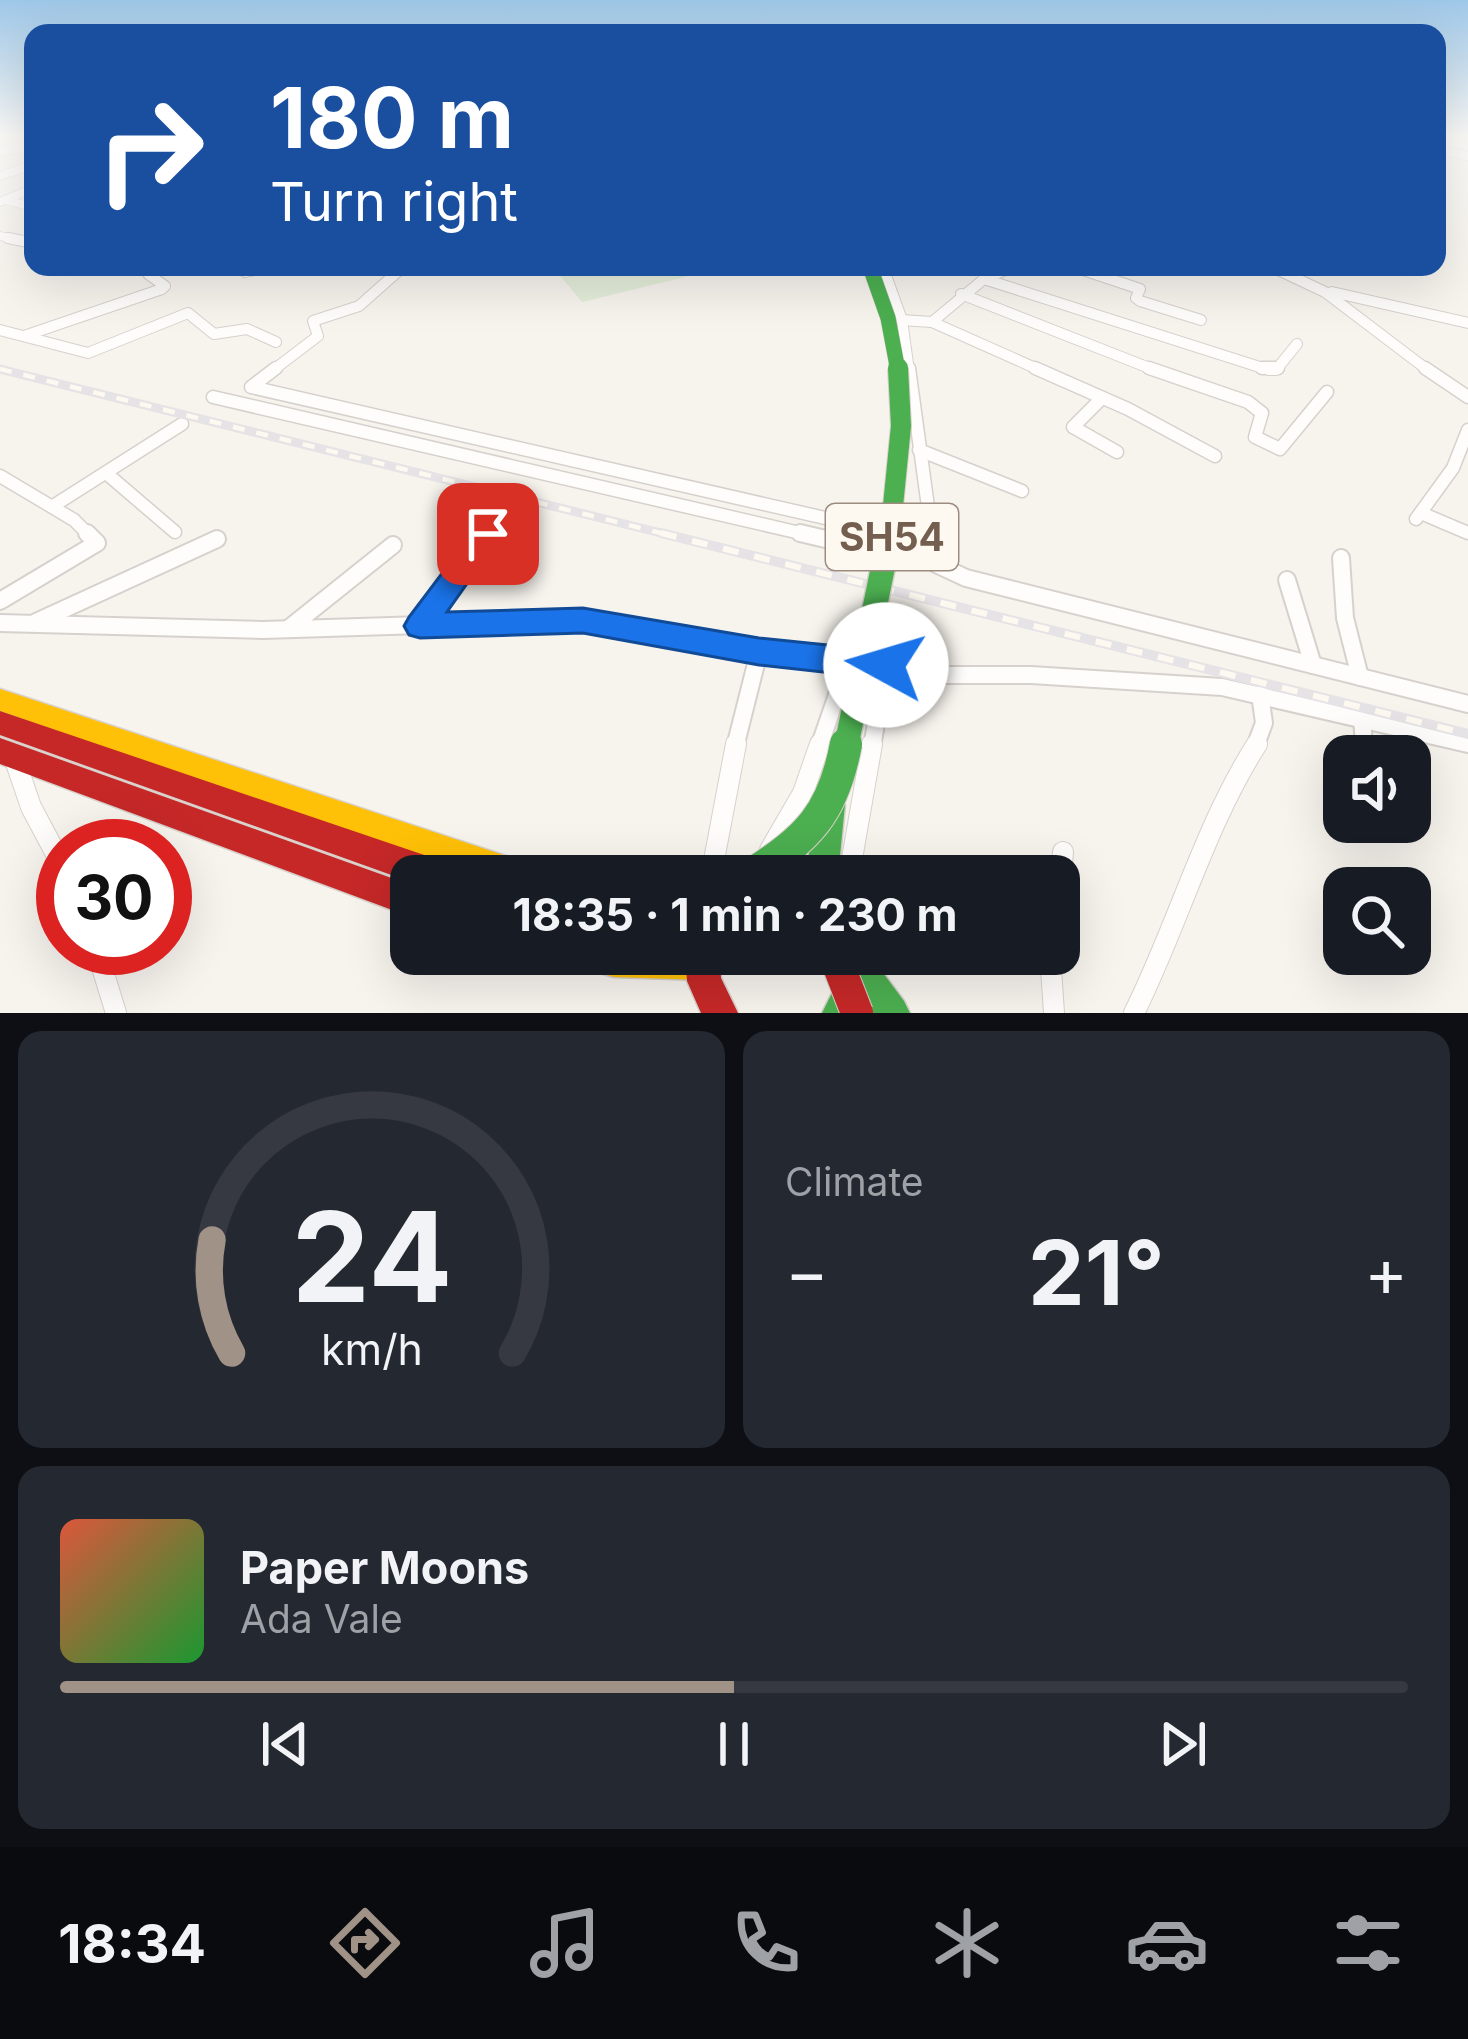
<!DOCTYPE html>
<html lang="en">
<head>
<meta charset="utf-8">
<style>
  :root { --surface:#171b24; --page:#242831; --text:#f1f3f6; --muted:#9ea1a6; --line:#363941; --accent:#a19287 }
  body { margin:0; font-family:Inter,sans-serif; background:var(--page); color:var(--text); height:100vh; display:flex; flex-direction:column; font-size:45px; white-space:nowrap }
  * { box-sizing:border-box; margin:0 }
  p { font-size:39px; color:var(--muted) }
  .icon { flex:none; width:66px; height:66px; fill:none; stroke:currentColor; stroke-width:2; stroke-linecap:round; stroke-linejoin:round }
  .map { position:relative; height:1013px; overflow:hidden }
  .sheet { display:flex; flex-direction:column; gap:18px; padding:18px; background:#0d0f14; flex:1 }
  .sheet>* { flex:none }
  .banner { position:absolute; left:24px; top:24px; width:1422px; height:252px; border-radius:24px; box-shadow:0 12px 48px #0002; background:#1a4fa0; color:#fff; overflow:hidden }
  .tools { position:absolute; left:1323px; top:735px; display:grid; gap:24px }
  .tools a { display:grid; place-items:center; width:108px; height:108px; border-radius:24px; background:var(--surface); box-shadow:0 12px 48px #0002; font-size:60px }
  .speed { position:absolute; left:36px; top:819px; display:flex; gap:24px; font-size:60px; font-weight:700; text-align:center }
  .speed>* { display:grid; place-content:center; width:156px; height:156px; border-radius:50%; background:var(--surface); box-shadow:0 12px 48px #0002; line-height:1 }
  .speed .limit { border:18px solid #d22; background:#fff; color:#111 }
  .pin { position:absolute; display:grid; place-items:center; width:102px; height:102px; color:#fff; margin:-51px; border-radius:24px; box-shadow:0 6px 18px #0006 }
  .me { position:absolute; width:132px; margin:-66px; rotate:276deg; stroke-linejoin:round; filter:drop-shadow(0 0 9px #0008) }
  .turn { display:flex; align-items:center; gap:42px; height:252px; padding:0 48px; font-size:54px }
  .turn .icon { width:156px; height:156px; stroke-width:2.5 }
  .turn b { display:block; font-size:84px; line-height:102px }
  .big { font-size:90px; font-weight:700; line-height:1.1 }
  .sheet .card { flex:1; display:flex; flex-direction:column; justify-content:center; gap:18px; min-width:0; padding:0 42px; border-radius:24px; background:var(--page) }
  .sheet .dial { align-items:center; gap:0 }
  .dial svg { height:312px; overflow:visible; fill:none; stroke:var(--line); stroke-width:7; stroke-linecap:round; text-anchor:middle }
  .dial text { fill:var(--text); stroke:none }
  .song { display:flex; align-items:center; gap:36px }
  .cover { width:144px; height:144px; border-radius:18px; background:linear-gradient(135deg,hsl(10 70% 55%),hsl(130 70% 35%)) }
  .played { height:12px; border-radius:6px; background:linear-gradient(90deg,var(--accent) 50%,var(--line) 50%) }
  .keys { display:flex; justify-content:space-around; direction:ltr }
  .heat { display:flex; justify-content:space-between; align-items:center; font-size:66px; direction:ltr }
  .sheet .tiles { flex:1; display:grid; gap:18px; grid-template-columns:1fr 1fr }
  .card:last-child { grid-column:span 2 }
  .trip { position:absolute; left:390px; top:855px; width:690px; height:120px; border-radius:24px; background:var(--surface); box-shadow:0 12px 48px #0002; font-weight:700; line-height:120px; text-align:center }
  .tabs { display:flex; height:192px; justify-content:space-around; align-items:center; background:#090b0e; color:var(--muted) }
  .tabs .icon { width:84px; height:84px }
  .tabs .on { color:var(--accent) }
  .tabs b { font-size:54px; color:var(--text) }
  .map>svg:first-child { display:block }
</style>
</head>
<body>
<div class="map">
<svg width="1468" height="1013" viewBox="0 0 1468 1013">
  <rect width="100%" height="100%" fill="#f7f4ee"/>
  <polygon fill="#e4edda" points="553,267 726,267 582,302"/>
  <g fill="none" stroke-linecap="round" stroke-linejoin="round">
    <g stroke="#d6d1cc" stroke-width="9">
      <g id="street-far4">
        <polyline points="1437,139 1468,145"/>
        <polyline points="1437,149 1468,156"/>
        <polyline points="0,152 33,146"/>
        <polyline points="0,176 33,165"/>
        <polyline points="5,200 33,207"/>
        <polyline points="0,202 33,188"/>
        <polyline points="0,236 22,241"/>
      </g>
    </g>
    <g stroke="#d6d1cc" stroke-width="12">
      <g id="street-far3">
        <polyline points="8,238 33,243"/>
        <polyline points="241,267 245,272 268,267"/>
        <polyline points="883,267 902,320 909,371"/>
        <polyline points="1074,267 1140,289 1136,298 1140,301 1201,320"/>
        <polyline points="1272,267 1325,292 1429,371"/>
        <polyline points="984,279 1269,370 1276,370 1297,344"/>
        <polyline points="1332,292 1468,323"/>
        <polyline points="961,294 1157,371"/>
        <polyline points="902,320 932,322 984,279 1013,267"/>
        <polyline points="932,322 1042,371"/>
        <polyline points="0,330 88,353 188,313 214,334 247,329 276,342"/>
        <polyline points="24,336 162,289 165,286 148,274 168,267"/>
        <polyline points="272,371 318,336 313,321 359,306 403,267"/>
      </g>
    </g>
    <g stroke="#d6d1cc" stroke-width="15">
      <g id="street-far2">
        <polyline points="276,368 251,387 904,536"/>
        <polyline points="909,368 932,536"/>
        <polyline points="1035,368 1128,409 1215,456"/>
        <polyline points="1149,368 1248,402 1262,413 1255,437 1280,449 1327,392"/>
        <polyline points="1262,368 1278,368"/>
        <polyline points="1425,368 1468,397"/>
        <polyline points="213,397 813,536"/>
        <polyline points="1102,398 1073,427 1117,452"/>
        <polyline points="919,450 1022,491"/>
        <polyline points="106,473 175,532"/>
        <polyline points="0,476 74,520 90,536"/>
        <polyline points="53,506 182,424"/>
        <polyline points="1421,513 1468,533"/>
        <polyline points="1416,519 1453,468 1468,430"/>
      </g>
    </g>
    <g stroke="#d6d1cc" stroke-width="20">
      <g id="street-far1">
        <polyline points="800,533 889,554"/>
        <polyline points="891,533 929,542"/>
        <polyline points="932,533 936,564 966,578 1468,704"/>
        <polyline points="1341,558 1345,618 1360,677"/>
        <polyline points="1287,580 1313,665"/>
        <polyline points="0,601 97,543 87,533"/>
        <polyline points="36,622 217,539"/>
        <polyline points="0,623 263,630 583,620 759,652 942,675 1031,675 1222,687 1468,744"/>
        <polyline points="420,626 487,534"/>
        <polyline points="288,629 393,545"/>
        <polyline points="1362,717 1364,747"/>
        <polyline points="735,747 759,652"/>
        <polyline points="819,747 854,646 863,638 879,640 888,653 872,747"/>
        <polyline points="1255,747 1264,723 1260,694"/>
      </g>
    </g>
    <g stroke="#d6d1cc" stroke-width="22">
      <g id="street">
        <polyline points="1363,744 1364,756"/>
        <polyline points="14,757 31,807 63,867"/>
        <polyline points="770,850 803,793 820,744"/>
        <polyline points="711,876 736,744"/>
        <polyline points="849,876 872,744"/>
        <polyline points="1059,899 1063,852"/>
        <polyline points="96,948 116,1013"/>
        <polyline points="1050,954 1054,1013"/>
        <path d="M1134,1013C1178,925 1204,827 1257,744"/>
      </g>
    </g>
    <g stroke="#d8d1cb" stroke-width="3">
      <g id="fast">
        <polygon points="830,791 840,795 845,805 838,876 806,876 815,805 820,795"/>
        <polygon points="839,954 873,954 872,958 904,1001 910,1013 870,1013 864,1005 860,1013 822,1013 833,991"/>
      </g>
    </g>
    <g stroke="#d8d1cb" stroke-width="3">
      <g id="slow">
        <polygon points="0,689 518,860 529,865 534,876 473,876 0,711"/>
        <polygon points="769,860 790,860 801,865 806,876 753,876 758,865"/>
        <polygon points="570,954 714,954 718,963 713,975 701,980 614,977 575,966"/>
      </g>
    </g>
    <g stroke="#d8d1cb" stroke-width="3">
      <g id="jam">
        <polygon points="0,711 439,860 450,865 455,876 411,876 411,882 0,735"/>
        <polygon points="0,738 411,885 411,917 0,764"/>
        <polygon points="685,954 719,954 721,978 738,1013 701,1013 687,981"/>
      </g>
    </g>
    <use href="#street-far4" stroke="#fefdfc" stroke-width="8"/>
    <use href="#street-far3" stroke="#fefdfc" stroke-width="10"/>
    <use href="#street-far2" stroke="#fefdfc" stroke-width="12"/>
    <use href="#street-far1" stroke="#fefdfc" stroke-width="16"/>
    <use href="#street" stroke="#fefdfc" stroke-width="20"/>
    <use href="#fast" fill="#4caf50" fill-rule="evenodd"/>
    <use href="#slow" fill="#ffc107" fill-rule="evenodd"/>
    <use href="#jam" fill="#c62828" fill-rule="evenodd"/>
    <g stroke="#e5e3e5" stroke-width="6">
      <polyline id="rail-far2" points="0,369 7,371"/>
    </g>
    <g stroke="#e5e3e5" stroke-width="9">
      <polyline id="rail-far1" points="0,369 673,536"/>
    </g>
    <g stroke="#e5e3e5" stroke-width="10">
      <polyline id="rail" points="661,533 1468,734"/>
    </g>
    <use href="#rail-far2" stroke="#fdf9f0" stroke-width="3" stroke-dasharray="8" stroke-linecap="butt"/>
    <use href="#rail-far1" stroke="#fdf9f0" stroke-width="4.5" stroke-dasharray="12" stroke-linecap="butt"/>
    <use href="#rail" stroke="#fdf9f0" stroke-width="6" stroke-dasharray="16" stroke-linecap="butt"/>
    <g stroke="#d8d1cb" stroke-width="16" stroke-linecap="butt">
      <polyline id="fast-bridge-far3" points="870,267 888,318 898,371"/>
    </g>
    <g stroke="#d8d1cb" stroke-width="22" stroke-linecap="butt">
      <polyline id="fast-bridge-far2" points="890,536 901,426 898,368"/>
    </g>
    <g stroke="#d8d1cb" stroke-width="27" stroke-linecap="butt">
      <polyline id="fast-bridge-far1" points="846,747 890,533"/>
    </g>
    <g stroke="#d8d1cb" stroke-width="34" stroke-linecap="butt">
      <path id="fast-bridge" d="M749,876C808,838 833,814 846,744"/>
    </g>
    <g stroke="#d8d1cb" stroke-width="34" stroke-linecap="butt">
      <polyline id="jam-bridge" points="834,954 857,1013"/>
    </g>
    <use href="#fast-bridge-far3" stroke="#4caf50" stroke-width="15"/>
    <use href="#fast-bridge-far2" stroke="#4caf50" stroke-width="20"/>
    <use href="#fast-bridge-far1" stroke="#4caf50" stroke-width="24"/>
    <use href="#fast-bridge" stroke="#4caf50" stroke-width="32"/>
    <use href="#jam-bridge" stroke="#c62828" stroke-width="32"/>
  </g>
  <linearGradient id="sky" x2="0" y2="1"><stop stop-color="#9ec7e7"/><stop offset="0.49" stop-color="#fbfaf7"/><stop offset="1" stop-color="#fbfaf7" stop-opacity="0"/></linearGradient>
  <rect width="1468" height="279" fill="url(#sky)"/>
  <polygon fill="#1a73e8" stroke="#114b97" stroke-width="3" points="488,524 502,534 447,612 583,608 759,638 886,651 898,655 902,665 898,675 886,679 759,665 583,633 420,638 409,635 404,626 409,617 477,527"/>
  <g text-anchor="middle" stroke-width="10" stroke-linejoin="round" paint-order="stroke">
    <rect fill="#fdf9f0" stroke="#9c8c7f" stroke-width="3" x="826" y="504" width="132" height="66" rx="9"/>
    <g font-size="39" font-weight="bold" fill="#735e4f">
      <text x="892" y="551">SH54</text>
    </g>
  </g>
</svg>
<div class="tools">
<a><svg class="icon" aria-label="sound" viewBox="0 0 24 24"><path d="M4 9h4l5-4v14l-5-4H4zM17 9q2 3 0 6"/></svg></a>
<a><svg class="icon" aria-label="search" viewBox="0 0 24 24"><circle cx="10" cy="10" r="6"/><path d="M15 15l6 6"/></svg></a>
</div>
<div class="speed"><div class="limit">30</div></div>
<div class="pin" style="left:488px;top:534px;background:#d93025"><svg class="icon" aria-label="arrive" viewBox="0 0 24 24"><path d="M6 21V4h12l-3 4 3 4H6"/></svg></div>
<svg class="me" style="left:886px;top:665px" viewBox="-20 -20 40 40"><circle r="19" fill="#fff"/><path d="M0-13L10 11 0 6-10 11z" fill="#1a73e8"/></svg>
<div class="trip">18:35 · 1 min · 230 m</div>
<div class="banner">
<div class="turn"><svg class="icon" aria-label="right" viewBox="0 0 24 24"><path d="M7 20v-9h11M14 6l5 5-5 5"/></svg><div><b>180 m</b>Turn right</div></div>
</div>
</div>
<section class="sheet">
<div class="tiles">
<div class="card dial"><svg viewBox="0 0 100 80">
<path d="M14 69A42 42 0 1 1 86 69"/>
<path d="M14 69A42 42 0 0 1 9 40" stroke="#a19287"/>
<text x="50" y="56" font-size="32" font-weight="700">24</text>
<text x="50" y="72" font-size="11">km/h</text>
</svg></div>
<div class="card"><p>Climate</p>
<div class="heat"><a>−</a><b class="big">21°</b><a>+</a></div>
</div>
<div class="card">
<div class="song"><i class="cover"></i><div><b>Paper Moons</b><p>Ada Vale</p></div></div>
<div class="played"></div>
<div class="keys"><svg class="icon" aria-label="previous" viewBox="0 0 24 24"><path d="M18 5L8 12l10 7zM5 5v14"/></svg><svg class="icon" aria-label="pause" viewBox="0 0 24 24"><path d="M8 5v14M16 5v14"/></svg><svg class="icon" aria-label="next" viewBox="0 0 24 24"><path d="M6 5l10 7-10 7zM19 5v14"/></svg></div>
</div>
</div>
</section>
<nav class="tabs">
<b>18:34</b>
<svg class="icon on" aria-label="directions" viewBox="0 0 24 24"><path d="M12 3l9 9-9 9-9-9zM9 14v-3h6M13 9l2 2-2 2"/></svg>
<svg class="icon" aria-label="music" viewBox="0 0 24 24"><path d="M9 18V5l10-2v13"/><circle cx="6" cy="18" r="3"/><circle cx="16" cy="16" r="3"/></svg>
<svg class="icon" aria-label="phone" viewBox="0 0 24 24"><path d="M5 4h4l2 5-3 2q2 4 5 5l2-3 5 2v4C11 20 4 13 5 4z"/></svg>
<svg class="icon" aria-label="climate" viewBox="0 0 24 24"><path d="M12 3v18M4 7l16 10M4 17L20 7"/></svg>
<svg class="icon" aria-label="car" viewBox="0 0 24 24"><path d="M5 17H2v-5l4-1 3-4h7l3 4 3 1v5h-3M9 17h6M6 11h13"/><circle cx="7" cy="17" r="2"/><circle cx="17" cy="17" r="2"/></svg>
<svg class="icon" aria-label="filters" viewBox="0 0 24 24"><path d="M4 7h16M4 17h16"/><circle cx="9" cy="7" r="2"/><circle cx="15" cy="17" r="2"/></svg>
</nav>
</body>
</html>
